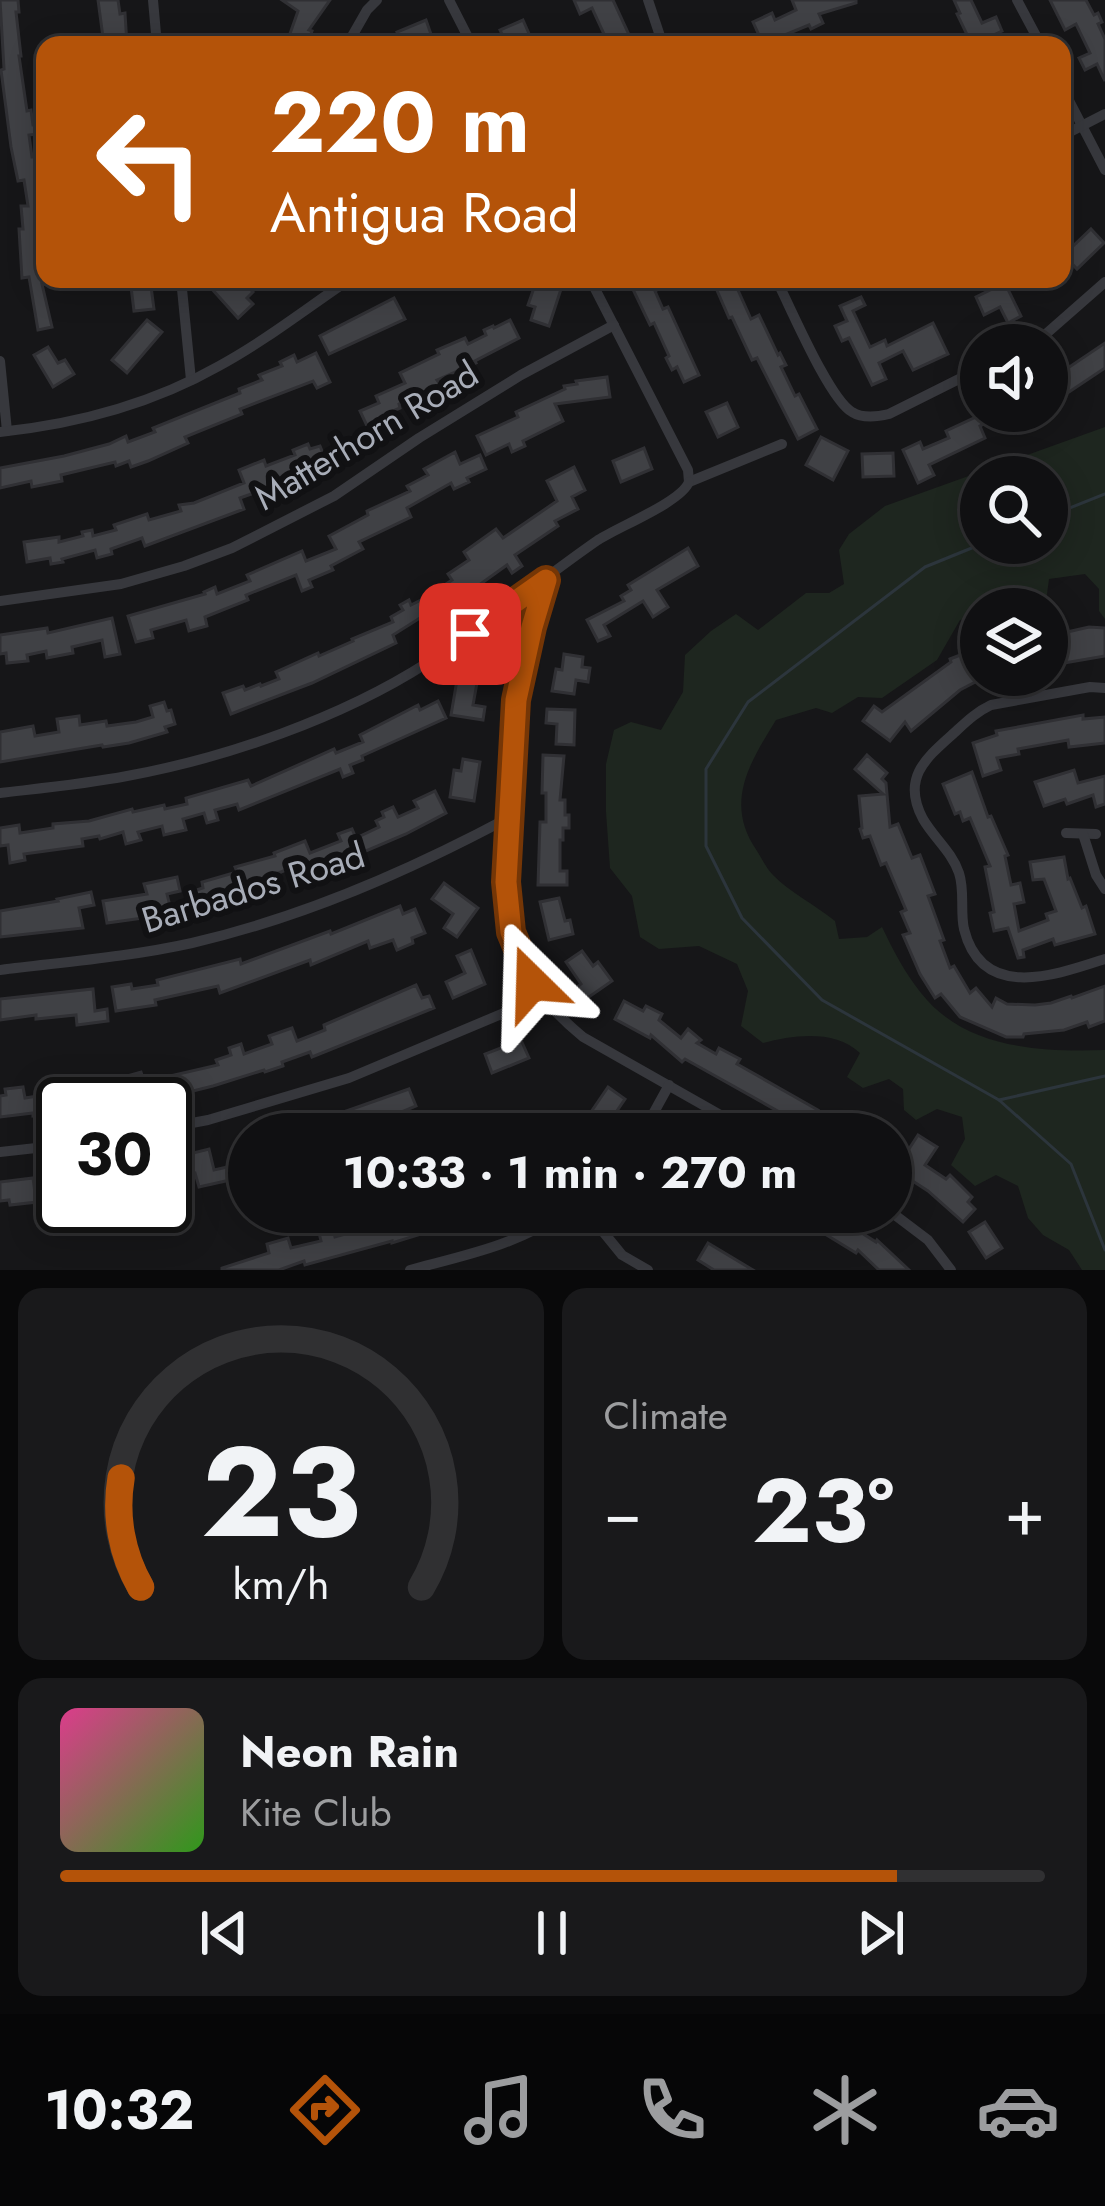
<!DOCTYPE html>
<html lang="en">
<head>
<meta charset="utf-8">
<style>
  :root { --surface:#101012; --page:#19191b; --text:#f1f3f6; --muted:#9c9d9f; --line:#303032; --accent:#b45309 }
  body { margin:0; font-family:Jost,sans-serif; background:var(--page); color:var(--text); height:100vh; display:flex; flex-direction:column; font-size:45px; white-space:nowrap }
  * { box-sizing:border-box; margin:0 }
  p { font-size:39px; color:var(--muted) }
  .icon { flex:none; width:66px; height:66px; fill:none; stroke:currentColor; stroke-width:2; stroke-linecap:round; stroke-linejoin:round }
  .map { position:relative; height:1270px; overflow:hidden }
  .details { display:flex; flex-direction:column; gap:18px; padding:18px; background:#09090a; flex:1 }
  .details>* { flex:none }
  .banner { position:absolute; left:36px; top:36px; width:1035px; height:252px; border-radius:24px; box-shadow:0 6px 30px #0003,0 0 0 3px var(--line); background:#b45309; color:#fff; overflow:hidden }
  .controls { position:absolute; left:960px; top:324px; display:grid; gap:24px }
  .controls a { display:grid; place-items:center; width:108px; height:108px; border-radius:50%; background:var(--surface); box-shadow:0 6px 30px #0003,0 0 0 3px var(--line); font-size:60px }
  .speed { position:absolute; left:36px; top:1077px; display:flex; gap:24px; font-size:60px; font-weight:700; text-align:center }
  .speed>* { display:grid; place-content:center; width:156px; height:156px; border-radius:50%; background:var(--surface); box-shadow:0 6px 30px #0003,0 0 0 3px var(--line); line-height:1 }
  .speed .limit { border:6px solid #111; border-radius:18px; background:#fff; color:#111 }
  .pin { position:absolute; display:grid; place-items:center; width:102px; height:102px; color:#fff; margin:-51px; border-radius:24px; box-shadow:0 6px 18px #0006 }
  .me { position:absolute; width:132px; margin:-66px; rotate:338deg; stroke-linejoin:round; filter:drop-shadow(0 0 9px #0008) }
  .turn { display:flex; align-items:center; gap:42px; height:252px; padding:0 36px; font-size:54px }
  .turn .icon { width:156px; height:156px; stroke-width:2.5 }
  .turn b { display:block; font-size:84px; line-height:102px }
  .big { font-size:90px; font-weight:700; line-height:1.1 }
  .details .card { flex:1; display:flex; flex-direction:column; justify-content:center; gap:18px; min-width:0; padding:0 42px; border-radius:24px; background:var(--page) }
  .details .dial { align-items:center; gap:0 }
  .dial svg { height:312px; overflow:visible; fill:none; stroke:var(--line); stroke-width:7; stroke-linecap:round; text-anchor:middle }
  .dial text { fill:var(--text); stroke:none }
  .song { display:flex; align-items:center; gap:36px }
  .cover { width:144px; height:144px; border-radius:18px; background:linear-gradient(135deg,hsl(330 70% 55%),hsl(110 70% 35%)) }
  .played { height:12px; border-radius:6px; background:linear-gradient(90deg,var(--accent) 85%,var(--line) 85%) }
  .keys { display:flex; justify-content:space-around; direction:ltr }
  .heat { display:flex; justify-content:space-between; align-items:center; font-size:66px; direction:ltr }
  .details .tiles { flex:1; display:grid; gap:18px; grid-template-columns:1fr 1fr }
  .card:last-child { grid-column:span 2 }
  .trip { position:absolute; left:228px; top:1113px; width:684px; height:120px; border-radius:60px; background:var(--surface); box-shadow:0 6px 30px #0003,0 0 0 3px var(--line); font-weight:700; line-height:120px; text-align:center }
  .tab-bar { display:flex; height:192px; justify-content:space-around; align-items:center; background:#060607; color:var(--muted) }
  .tab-bar .icon { width:84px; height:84px }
  .tab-bar .current { color:var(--accent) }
  .tab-bar b { font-size:54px; color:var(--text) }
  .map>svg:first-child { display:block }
</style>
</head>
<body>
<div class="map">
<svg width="1105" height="1270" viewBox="0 0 1105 1270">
  <rect width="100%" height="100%" fill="#161618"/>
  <path fill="#1e261f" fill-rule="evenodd" d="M1105,427V619L1099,611V589L1085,574L1049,579L1045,609H981V615L960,620L937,660L882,698L858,697L832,713L816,708L776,720C749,764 724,803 757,851C762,859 767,869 773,875C789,892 817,906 835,921L839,939L867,937L882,927C893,950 905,973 921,993C965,1049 1040,1052 1105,1050V1270H1082L1069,1250L1043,1235L1028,1218L1018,1186L996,1175L975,1186L951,1165L965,1139L962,1117L937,1109L916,1120L904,1110L903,1089L889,1079L863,1088L847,1077L860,1053C835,1029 793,1035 763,1043L741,1026L748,991L737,964L699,946L659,949L640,937L632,896L610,868L606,812V764L614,730L631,722L661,730L683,692L685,655L711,631L736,614L758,630L806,593H829L844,584L839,550L849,534L885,506ZM981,477H1047V543H981Z"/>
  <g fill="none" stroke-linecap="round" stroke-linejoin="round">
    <g stroke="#2c353c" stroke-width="3">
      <polyline points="1047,517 1105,494"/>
      <polyline points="984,543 925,567 748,702 706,769 706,846 742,918 822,1000 999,1100 1105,1076"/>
      <polyline points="999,1100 1071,1164 1105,1250"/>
    </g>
  </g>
  <g fill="#404145" stroke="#303034" stroke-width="3">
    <polygon points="0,0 18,0 19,12 16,12 21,56 19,56 27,111 31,110 33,125 37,125 38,134 29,135 32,157 38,157 42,190 39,190 43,236 37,237 39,266 45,266 45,284 42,284 52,327 38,330 29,277 22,278 19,229 23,229 21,206 28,206 24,180 18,181 11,147 1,70 4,69"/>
    <polygon points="98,0 118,0 120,14 125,13 127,45 104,45"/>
    <polygon points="282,0 330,0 309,30 312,31 307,45 286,45 298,11"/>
    <polygon points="574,0 613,0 631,39 619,45 609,45 592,8 580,14"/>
    <polygon points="792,0 856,0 856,3 819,14 823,23 811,29 809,25 763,44 753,22 772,13 775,20 796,10"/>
    <polygon points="954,0 971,0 982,23 996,17 1002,31 972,45 957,14 960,13"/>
    <polygon points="1050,0 1086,0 1094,15 1098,13 1102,22 1098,24 1105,39 1105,81 1097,64 1085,70 1079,58 1090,53 1076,24 1065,30"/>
    <polygon points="426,20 432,37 416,43 417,45 403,45 397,32"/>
    <polygon points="523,20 534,45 507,45 500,30"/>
    <polygon points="1091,229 1104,243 1077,269 1062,253 1062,248 1069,241 1073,246"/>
    <polygon points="130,279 150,279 154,309 134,311"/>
    <polygon points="220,279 241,279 253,292 247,298 253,304 238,318 211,288"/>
    <polygon points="537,279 562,286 549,326 531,320 535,307 528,305"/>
    <polygon points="628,279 681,279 655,291 663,309 668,307 699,375 684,382 677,367 672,370 666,358 669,356 654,323 650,325"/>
    <polygon points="712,279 733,279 751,319 759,315 778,355 780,353 786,365 781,367 795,396 799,394 817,429 798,439 757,358 752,360 732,317 729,318"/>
    <polygon points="1000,279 1003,279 1021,316 1008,323 1000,307 984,315 976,297 990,290 988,285"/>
    <polygon points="861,297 865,305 853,311 870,347 885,340 887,346 933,323 948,354 913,370 903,351 879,363 886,379 872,385 849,338 842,341 835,326 847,321 840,306"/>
    <polygon points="394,298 405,319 329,354 320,336"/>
    <polygon points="147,320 162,332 127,373 112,360"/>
    <polygon points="510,320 519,338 475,361 476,363 437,380 440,384 399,404 400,408 393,411 395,416 368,428 360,411 379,403 376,396 405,383 400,373 439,354 437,350 465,338 468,344 486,335 484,330 493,326 494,328"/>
    <polygon points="1105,343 1105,368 1069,392 1047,403 1047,382"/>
    <polygon points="48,347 58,363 65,360 74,374 53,387 34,355"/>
    <polygon points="316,353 330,382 317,388 313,381 240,409 242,414 185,437 188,443 148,461 131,467 129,461 116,466 115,462 61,475 62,481 32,487 31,481 0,488 0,468 64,456 109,444 126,436 128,442 155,432 153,428 240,393 239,389 262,380 259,375 282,366 280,362 294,355 297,362"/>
    <polygon points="607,377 610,397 555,404 563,421 523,441 525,446 512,452 509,444 486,455 477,436 518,417 516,412 565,389 564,386 577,384 576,381"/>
    <polygon points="727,403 738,427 718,437 706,412"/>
    <polygon points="978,411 1036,411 1007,425 1002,415 980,426 985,438 929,465 934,475 918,483 903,450 920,442 923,449 949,438 946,431 980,415"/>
    <polygon points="821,437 848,451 833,480 806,465"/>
    <polygon points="308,444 310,449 320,446 327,463 284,480 287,488 270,494 268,488 240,498 244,509 145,546 142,538 111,549 112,554 97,558 95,550 62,559 63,562 51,564 50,558 27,562 24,542 59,537 59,542 83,536 82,532 92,530 93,536 116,530 114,525 147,514 149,520 181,511 179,505 194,503 244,483 239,470 264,460 266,466 295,455 293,450"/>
    <polygon points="644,448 652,469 621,482 613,461"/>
    <polygon points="455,452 460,464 480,455 486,469 467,478 469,482 454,489 451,483 407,508 411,517 359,542 363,549 331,566 333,570 309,580 312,587 302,591 296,575 246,595 248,600 205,617 207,626 189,631 186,620 151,630 153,638 136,642 128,616 205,594 204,592 215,587 217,594 250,581 247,575 302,551 306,561 336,549 329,536 368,515 367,511 410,491 407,486 428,475 424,469"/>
    <polygon points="893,453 894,476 863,477 862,454"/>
    <polygon points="574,467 585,490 572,497 578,509 555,521 558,526 515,555 522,566 512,573 507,565 436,616 424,624 420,618 393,635 396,643 312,683 231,714 223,693 243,686 245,690 260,684 261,686 279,679 276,672 318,653 319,656 353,641 352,639 393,622 391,617 403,610 400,605 409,600 411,605 425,598 452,580 448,574 469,560 464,552 496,529 503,538 557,501 547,481"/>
    <polygon points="688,548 698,566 657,590 668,607 653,617 643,601 604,625 610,636 598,641 587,620 624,601 621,596 631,590 628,585"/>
    <polygon points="112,618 120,654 105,657 102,640 72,647 73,653 47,658 46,651 27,655 28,661 7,663 6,653 0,654 0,635 47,628 48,633"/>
    <polygon points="1056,625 1057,631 1067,630 1067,632 1089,627 1105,628 1105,656 1047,666 1047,627"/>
    <polygon points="981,647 981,679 960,690 911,731 905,722 890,741 863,721 874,706 882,712 951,662 950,659"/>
    <polygon points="564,654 583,657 582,667 590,668 588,682 576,680 574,694 552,691 556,669 562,670"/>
    <polygon points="457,680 477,683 473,705 485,707 483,720 451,715"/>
    <polygon points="438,701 446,718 362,756 363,760 350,765 353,773 343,777 340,769 239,810 237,804 215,810 218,820 207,823 204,813 183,819 186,830 164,835 162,826 138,832 141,840 126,844 123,832 100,839 99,836 82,839 83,846 24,854 25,860 10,863 8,845 0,846 0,828 19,825 20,833 53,828 53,824 89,821 132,809 133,812 164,805 165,809 187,804 186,798 248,780 251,786 334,749 336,753 363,742 360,735 418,705 420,710"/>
    <polygon points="164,702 167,711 171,710 175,724 165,727 167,732 129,743 103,747 102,745 0,762 0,732 33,726 35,736 59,732 57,719 79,716 80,725 106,721 107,726 136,722 153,717 150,706"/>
    <polygon points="547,709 575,710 574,745 556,744 557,724 546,723"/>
    <polygon points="1083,715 1083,719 1105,717 1105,743 1069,747 1068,740 1018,749 1019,754 997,758 1001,770 983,776 973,743 997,735 996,731"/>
    <polygon points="543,755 564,756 560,800 565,800 565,815 569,815 569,828 563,828 563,840 560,840 560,871 567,871 567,885 538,885 540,822 546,822 546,793 542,793"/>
    <polygon points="867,755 887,773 882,779 886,783 890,827 898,824 912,858 920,855 935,894 928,896 944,940 940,941 950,968 954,966 970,993 976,988 992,1007 996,998 1007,1004 1035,1005 1051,1003 1071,996 1072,998 1105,986 1105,1021 1089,1027 1087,1022 1064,1030 1024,1034 1023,1037 1006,1037 960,1017 941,994 935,998 920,974 903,935 910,933 901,912 906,910 886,863 881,865 870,836 863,838 860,829 862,828 859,796 883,794 855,769"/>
    <polygon points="463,759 480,762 474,801 450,797 454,770 461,771"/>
    <polygon points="1074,770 1078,783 1105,776 1105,804 1096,807 1093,795 1067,804 1065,799 1044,806 1035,782"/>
    <polygon points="972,772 988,817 991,816 1008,855 1005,856 1011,885 1020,883 1024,902 1014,904 1019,931 1048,920 1046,914 1056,911 1044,879 1033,880 1030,862 1064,857 1068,879 1070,878 1082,908 1086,906 1095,934 1055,945 1053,939 1023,950 1024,957 1018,958 1008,928 994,931 990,913 994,912 985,867 990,866 970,818 963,821 960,812 955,814 943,784"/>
    <polygon points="435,791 446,813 406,834 326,868 324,863 303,871 301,864 271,876 274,887 195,909 190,892 203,888 202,882 237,872 235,867 275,856 274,853 305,841 310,853 341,841 338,834 352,829 356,838 379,827 376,821 384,817 382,812 393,807 398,817 418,808 414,801"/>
    <polygon points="177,877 180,891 167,894 172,914 107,923 103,901 147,894 144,884"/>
    <polygon points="444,883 478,908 457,937 444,928 453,914 432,899"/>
    <polygon points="91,892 94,905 79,908 83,928 0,937 0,911 58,901 57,899"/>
    <polygon points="559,898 565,921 570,920 573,934 549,940 540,902"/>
    <polygon points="400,906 403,914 415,909 425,933 412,938 413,943 397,950 393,940 370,948 368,941 311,965 310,960 220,993 218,986 155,1000 156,1005 116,1011 112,987 131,984 132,989 158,985 157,980 240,959 241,964 330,931 331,934"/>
    <polygon points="471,950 485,984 453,998 446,982 465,973 457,956"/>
    <polygon points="582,951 593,966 598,962 612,981 586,999 577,987 581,984 566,962"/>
    <polygon points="416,985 422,998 429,996 434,1008 312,1057 310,1052 282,1062 283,1066 265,1072 264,1070 213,1086 173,1096 172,1092 130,1104 63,1104 63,1112 33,1116 33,1113 0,1117 0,1096 6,1095 5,1089 23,1087 25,1098 69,1091 70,1095 103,1087 102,1083 141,1072 144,1082 218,1065 216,1060 231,1055 229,1048 241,1044 244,1054 272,1044 269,1036 292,1028 297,1041 325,1030 324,1025"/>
    <polygon points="93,989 95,1011 107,1009 108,1021 77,1025 76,1015 36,1019 36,1015 0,1020 0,999"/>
    <polygon points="624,1001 643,1011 646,1006 662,1014 659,1020 681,1038 688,1029 701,1040 697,1043 716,1054 719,1048 740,1059 737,1064 818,1110 808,1128 685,1059 682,1062 651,1035 650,1038 615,1019"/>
    <polygon points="521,1040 529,1058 492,1073 485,1054"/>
    <polygon points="608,1087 625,1099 601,1134 576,1134"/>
    <polygon points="409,1089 416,1106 399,1113 404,1125 388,1131 384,1121 354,1132 355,1134 281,1134"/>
    <polygon points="918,1135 937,1147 925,1165 946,1179 950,1175 972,1197 968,1202 975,1209 963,1222 928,1191 891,1167 891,1162 900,1148 907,1152"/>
    <polygon points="209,1149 214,1170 227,1167 230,1180 199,1187 195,1173 165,1181 165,1160"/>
    <polygon points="33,1178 35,1193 63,1188 63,1209 49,1211 47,1201 10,1205 9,1200 0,1201 0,1182"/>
    <polygon points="402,1212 423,1212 424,1216 435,1212 490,1213 438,1232 437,1229 392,1243 392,1241 305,1265 304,1261 279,1270 222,1270 222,1268 269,1253 267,1244 288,1238 291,1248 321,1241 319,1233 333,1230 335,1237 360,1230 357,1219 370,1215 374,1226 379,1225 379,1227 404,1218"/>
    <polygon points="789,1212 829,1212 876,1242 877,1240 909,1270 879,1270 858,1250 856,1253"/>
    <polygon points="985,1222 1002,1248 986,1258 969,1232"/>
    <polygon points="708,1243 753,1270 714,1270 698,1260"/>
  </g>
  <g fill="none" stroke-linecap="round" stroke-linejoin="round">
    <g stroke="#37383d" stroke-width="10">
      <polyline points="153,0 157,45"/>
      <polyline points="449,0 472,45"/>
      <polyline points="648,0 663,45"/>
      <polyline points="1017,0 1041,45"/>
      <polyline points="347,45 367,10 377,0"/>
      <polyline points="861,45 865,43"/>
      <polyline points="1062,87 1105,170"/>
      <polyline points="1062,136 1105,114"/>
      <polyline points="181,279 191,380"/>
      <polyline points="590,279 688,470 689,482"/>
      <path d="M776,279C790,306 829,399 852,412C863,419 877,417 889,414L981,368"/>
      <polyline points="1026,345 1047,333 1105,282"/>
      <polyline points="0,361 7,431"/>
      <path d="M0,432C76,424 152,404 219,366C265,341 307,308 350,279"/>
      <polyline points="689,482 782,444"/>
      <path d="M546,580C535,616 525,651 518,687C510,732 512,779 509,824C507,860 502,899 512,934C523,978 549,1009 583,1037L754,1134"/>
      <polyline points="0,601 121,584 184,566 232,548 334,496 419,438 521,375 614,325"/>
      <path d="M1105,688L1090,687L991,705C976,712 966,722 954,733C926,758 901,778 923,819C934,838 952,852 959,873C965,891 960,911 964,929C982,1002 1056,975 1105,959"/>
      <path d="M0,793C43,788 85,784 127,776C226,758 341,718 427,663C486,626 540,580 598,540C620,526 681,502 689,482"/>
      <polyline points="1066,833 1096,834"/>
      <polyline points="1083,834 1096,875 1105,889"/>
      <path d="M0,970C64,962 129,957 192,943C304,917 409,871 510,817"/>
      <polyline points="165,1128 208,1120 349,1078 542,997"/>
      <polyline points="642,1134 669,1085"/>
      <polyline points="0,1152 63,1145"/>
      <polyline points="587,1212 622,1255 648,1270"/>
      <polyline points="891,1212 928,1240 951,1270"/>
      <path d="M410,1270C470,1254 513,1246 566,1212"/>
    </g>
  </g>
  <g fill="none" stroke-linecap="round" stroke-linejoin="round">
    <g stroke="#753606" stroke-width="30">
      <polyline id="route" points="470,634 546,580 532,627 516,700 506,882 511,932 532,983"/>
    </g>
    <use href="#route" stroke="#b45309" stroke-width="21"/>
  </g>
  <g text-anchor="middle" stroke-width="12" stroke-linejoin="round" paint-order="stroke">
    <g font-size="36" fill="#a8adb8" stroke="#111113">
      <text transform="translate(366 435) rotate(-31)" y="13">Matterhorn Road</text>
      <text transform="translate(253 887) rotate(-17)" y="13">Barbados Road</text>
    </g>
  </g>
</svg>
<div class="controls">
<a><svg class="icon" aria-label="sound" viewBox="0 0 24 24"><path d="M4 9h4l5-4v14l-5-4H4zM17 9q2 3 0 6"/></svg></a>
<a><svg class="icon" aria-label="search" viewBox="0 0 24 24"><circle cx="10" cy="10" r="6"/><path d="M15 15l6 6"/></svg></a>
<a><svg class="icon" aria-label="layers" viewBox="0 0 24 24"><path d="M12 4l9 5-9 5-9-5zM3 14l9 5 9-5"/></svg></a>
</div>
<div class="speed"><div class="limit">30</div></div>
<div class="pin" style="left:470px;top:634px;background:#d93025"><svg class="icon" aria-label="arrive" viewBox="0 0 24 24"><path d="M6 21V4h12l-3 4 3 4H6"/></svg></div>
<svg class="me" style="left:532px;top:983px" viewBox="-20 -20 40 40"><path d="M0-17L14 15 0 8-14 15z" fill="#b45309" stroke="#fff" stroke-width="4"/></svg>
<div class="trip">10:33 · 1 min · 270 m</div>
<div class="banner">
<div class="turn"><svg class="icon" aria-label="left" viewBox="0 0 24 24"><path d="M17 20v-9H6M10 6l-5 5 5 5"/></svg><div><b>220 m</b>Antigua Road</div></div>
</div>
</div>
<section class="details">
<div class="tiles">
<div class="card dial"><svg viewBox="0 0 100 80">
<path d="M14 69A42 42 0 1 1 86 69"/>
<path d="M14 69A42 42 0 0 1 9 41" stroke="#b45309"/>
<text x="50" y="56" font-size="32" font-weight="700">23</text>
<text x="50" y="72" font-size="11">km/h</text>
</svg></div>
<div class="card"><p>Climate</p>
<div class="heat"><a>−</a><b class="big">23°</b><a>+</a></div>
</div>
<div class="card">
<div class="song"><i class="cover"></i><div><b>Neon Rain</b><p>Kite Club</p></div></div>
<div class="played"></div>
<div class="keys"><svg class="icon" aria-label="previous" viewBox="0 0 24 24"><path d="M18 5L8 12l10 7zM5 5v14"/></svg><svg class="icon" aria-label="pause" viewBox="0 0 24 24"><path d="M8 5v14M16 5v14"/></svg><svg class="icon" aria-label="next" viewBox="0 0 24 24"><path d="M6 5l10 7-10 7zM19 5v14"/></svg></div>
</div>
</div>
</section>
<nav class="tab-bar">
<b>10:32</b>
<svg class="icon current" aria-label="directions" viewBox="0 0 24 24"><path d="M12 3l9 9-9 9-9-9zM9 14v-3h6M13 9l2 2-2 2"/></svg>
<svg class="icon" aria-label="music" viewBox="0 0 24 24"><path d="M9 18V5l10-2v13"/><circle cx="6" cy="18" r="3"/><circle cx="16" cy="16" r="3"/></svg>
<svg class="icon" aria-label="phone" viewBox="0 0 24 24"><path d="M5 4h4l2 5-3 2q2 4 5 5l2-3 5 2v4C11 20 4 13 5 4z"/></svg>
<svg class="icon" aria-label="climate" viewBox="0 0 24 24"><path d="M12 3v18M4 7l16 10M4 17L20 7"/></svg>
<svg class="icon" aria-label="car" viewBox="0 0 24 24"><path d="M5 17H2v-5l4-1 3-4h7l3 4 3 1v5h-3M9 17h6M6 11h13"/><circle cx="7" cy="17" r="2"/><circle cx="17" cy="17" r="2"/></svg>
</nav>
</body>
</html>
